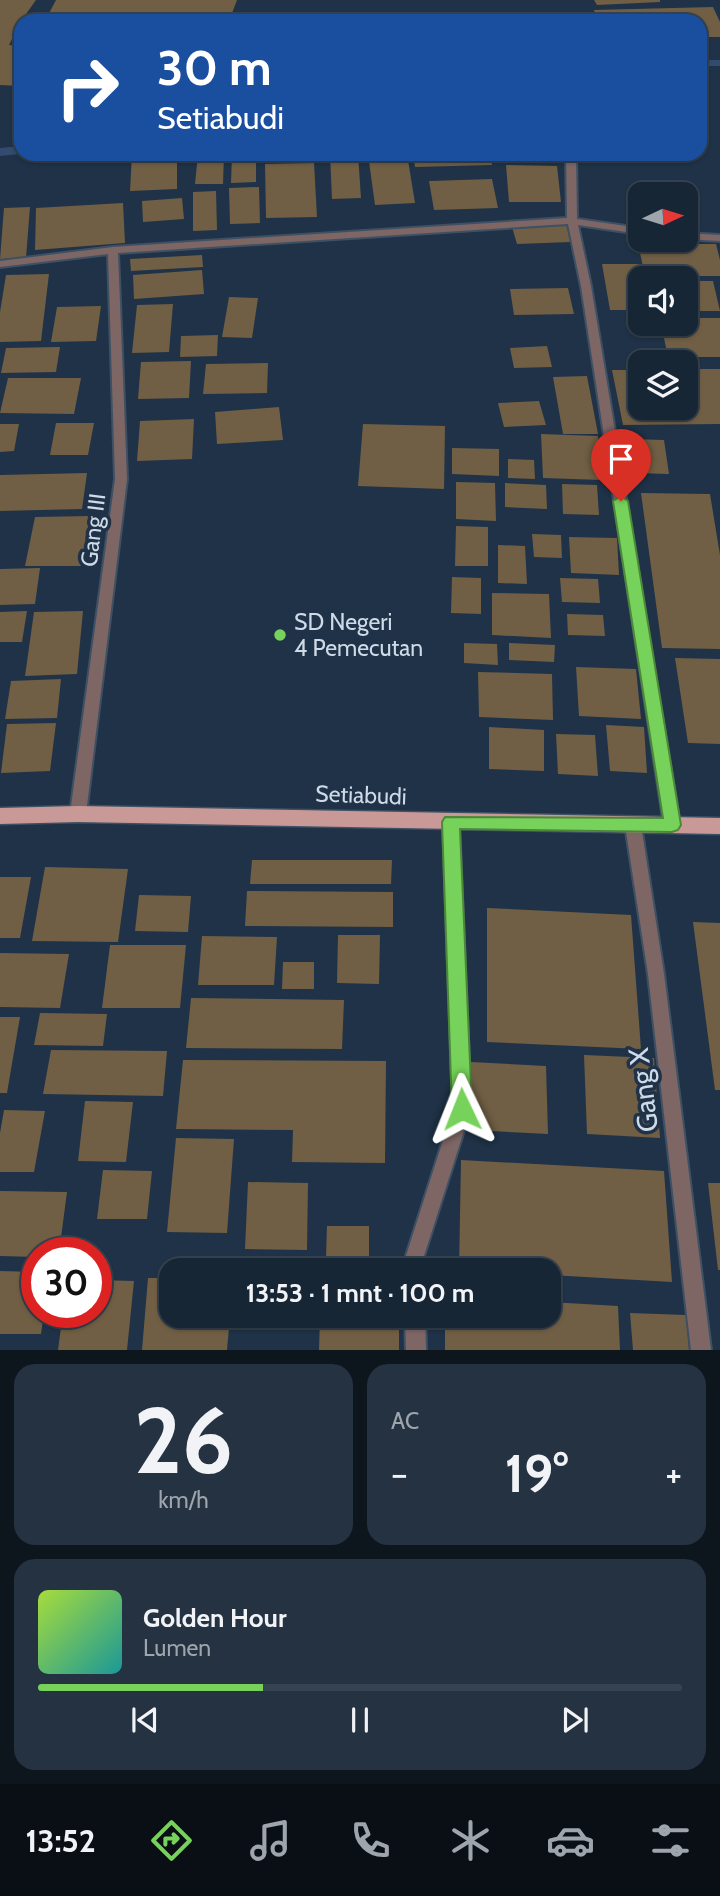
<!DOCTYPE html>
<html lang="id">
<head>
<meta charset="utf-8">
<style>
  :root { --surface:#172635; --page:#243241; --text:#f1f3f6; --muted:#9ea5ad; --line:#364350; --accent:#76d25a }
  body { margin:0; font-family:Cabin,sans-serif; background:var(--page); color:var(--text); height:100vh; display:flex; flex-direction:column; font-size:26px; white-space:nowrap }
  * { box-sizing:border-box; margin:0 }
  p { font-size:23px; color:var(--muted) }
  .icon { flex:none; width:38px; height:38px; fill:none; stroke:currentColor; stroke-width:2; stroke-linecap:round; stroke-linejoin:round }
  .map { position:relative; height:1350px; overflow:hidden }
  .side { display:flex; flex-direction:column; gap:14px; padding:14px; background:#0d151d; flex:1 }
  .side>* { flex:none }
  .hud { position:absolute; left:14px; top:14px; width:693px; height:147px; border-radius:21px; box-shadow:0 2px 5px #0004,0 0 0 2px var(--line); background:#1a4fa0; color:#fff; overflow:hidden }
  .needle { width:46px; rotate:86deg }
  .controls { position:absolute; left:628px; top:182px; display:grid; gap:14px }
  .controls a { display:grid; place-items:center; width:70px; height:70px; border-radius:14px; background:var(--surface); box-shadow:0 2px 5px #0004,0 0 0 2px var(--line); font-size:35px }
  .speed { position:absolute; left:21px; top:1237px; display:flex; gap:14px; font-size:35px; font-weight:700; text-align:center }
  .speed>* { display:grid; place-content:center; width:91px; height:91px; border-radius:50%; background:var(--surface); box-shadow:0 2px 5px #0004,0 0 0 2px var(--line); line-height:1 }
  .speed .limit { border:10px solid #d22; background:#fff; color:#111 }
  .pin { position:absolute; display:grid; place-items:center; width:60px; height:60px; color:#fff; margin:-72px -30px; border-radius:50% 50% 50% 0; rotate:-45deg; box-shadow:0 0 7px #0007 }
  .pin .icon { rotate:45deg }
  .me { position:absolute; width:77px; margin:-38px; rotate:358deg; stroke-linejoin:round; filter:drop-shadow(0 0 5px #0008) }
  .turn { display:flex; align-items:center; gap:24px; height:147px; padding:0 28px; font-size:32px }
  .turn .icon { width:91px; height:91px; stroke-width:2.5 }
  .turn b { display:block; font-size:49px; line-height:60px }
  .big { font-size:52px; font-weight:800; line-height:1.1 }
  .side .widget { flex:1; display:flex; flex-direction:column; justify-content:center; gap:10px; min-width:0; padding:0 24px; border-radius:21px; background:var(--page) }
  .side .dial { align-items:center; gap:0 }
  .dial b { font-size:91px; line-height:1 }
  .song { display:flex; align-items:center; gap:21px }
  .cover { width:84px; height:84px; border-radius:10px; background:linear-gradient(135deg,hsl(80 70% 55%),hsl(180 70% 35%)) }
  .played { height:7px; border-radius:4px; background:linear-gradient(90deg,var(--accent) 35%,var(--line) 35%) }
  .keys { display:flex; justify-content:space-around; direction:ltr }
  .heat { display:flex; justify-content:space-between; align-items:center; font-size:38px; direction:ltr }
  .side .tiles { flex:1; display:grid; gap:14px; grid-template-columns:1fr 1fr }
  .widget:last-child { grid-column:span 2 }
  .trip { position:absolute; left:159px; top:1258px; width:402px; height:70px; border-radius:21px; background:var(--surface); box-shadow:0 2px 5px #0004,0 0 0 2px var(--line); font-weight:800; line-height:70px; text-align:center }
  .tab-bar { display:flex; height:112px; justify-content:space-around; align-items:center; background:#090f15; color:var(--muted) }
  .tab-bar .icon { width:49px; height:49px }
  .tab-bar .current { color:var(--accent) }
  .tab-bar b { font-size:32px; color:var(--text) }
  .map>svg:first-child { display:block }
</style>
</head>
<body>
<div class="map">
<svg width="720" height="1350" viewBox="0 0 720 1350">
  <rect width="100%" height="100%" fill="#1f3247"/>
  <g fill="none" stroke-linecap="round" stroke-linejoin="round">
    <g fill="#344b70" fill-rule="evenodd">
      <rect x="700" y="60" width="20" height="6"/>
      <polygon points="21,146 21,154 0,156 0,148"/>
    </g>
  </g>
  <g fill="#705f44">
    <polygon points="0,0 36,0 21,21 9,45 21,46 21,86 0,85"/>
    <polygon points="56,0 237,0 229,21 45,21"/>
    <polygon points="594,0 660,0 660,2 597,5"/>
    <polygon points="713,7 720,22 720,37 700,37 700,21 598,21 594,10"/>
    <polygon points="132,154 177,154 177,189 130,191"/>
    <polygon points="198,154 224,154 223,184 195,184"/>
    <polygon points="256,154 256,182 231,183 232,155"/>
    <polygon points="330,154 358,154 361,198 332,199"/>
    <polygon points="368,154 407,154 415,203 375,205"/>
    <polygon points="413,154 490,154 492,165 415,167"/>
    <polygon points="314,163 317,217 266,218 265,164"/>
    <polygon points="506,165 557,166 561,202 509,202"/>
    <polygon points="492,179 498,208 434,210 429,181"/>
    <polygon points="259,187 260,223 230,224 229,188"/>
    <polygon points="216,191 217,230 193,231 193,192"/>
    <polygon points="182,198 184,219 143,222 142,201"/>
    <polygon points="123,203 125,243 35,250 36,208"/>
    <polygon points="30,207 26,258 0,259 4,208"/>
    <polygon points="566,224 571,242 517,244 512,227"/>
    <polygon points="638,244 716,244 720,260 720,276 645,276"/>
    <polygon points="202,255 203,267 131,271 130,259"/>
    <polygon points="602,264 640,264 643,278 640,278 640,310 610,310"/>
    <polygon points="202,270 204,294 134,299 133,275"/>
    <polygon points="49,274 41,341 0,342 0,312 6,275"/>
    <polygon points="686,281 713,281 720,311 686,311"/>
    <polygon points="568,288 574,314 514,315 510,289"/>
    <polygon points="229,297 258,298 252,338 222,337"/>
    <polygon points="173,304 169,352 132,353 137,305"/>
    <polygon points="101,306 96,341 51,342 57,307"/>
    <polygon points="686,318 720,318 720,357 668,357 661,324 686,324"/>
    <polygon points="218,335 217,356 180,357 181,336"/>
    <polygon points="547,346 552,367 514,368 510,348"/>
    <polygon points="60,347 56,372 1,373 6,348"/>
    <polygon points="191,361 189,398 138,399 141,362"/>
    <polygon points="268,363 267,393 203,394 206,364"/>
    <polygon points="686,369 720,369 720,424 623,425 612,370 640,370 640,408 686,408"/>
    <polygon points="587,376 598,434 563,434 553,377"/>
    <polygon points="8,378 81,378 74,414 0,413"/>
    <polygon points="539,401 546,425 504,427 498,403"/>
    <polygon points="279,407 283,440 217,444 215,412"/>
    <polygon points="194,419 192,459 137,461 140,421"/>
    <polygon points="56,423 94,423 88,455 50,455"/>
    <polygon points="0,424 19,424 14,451 0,452"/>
    <polygon points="363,424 445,426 444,489 358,486"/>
    <polygon points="541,434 598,436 602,480 543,478"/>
    <polygon points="631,439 664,440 669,474 635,473"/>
    <polygon points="452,448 499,449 499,476 452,474"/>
    <polygon points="508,459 534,460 535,479 508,478"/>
    <polygon points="87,473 82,509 0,511 0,475"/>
    <polygon points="456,482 495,483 496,521 456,519"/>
    <polygon points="505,483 546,485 547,509 505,507"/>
    <polygon points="562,484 597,485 599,515 563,514"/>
    <polygon points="641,493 710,494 720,555 720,649 662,648"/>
    <polygon points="90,516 81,566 25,566 35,517"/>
    <polygon points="456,526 488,527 488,566 455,566"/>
    <polygon points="532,534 561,535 562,558 534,557"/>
    <polygon points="569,537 617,538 619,575 571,573"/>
    <polygon points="498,545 525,546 527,584 498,583"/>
    <polygon points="40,568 35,604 0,605 0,569"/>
    <polygon points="452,577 481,578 481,614 451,613"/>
    <polygon points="560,578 598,579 600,603 562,602"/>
    <polygon points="492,593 549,594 551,638 492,635"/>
    <polygon points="27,611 22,642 0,642 0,612"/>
    <polygon points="83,611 77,674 25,676 34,612"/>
    <polygon points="567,614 603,615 605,636 568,635"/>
    <polygon points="464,643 497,644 498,665 464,663"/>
    <polygon points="509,643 555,645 554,662 509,660"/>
    <polygon points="675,658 720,659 720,744 688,743"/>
    <polygon points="576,667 636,669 641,719 579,716"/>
    <polygon points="478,672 552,674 553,720 479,717"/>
    <polygon points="61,679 57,718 5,719 11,681"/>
    <polygon points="56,723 50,771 1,773 7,724"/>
    <polygon points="606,725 644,727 647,773 610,771"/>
    <polygon points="489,727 544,730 544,771 489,769"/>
    <polygon points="556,734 595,735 598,776 558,774"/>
    <polygon points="252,860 392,860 391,884 250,884"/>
    <polygon points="45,867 128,869 118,942 32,941"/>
    <polygon points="0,877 31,877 20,938 0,938"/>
    <polygon points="247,891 393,892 393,927 245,926"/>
    <polygon points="139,895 191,896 188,932 135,931"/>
    <polygon points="487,908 631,915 641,1049 487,1042"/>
    <polygon points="693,922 720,923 720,1090 715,1090"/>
    <polygon points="338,935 380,935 379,984 337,983"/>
    <polygon points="202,936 277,937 274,985 198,985"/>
    <polygon points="110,945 186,945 180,1008 102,1008"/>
    <polygon points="0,953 69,954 60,1008 0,1007"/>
    <polygon points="283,962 314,962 314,989 282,989"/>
    <polygon points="191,998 344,1000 342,1049 186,1048"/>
    <polygon points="40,1013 107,1014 103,1046 34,1045"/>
    <polygon points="0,1017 20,1017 7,1093 0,1093"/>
    <polygon points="51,1050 167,1051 163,1096 43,1094"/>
    <polygon points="584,1055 654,1058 660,1138 587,1134"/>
    <polygon points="183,1060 386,1061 385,1163 292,1162 293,1130 176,1129"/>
    <polygon points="471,1062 546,1066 548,1134 470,1130"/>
    <polygon points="85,1101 133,1102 126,1162 78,1161"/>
    <polygon points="4,1110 45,1111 34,1172 0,1172 0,1133"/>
    <polygon points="176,1138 234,1139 227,1233 167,1232"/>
    <polygon points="461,1160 664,1171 672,1282 550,1275 550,1270 459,1270"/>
    <polygon points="103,1170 152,1171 147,1219 97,1219"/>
    <polygon points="248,1182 308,1183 307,1250 245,1249"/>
    <polygon points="708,1183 720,1183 720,1270 718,1270"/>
    <polygon points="0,1191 67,1192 59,1253 37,1253 37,1257 0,1256"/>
    <polygon points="327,1226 369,1226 369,1257 326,1257"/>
    <polygon points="322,1267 399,1268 399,1270 321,1270"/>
    <polygon points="0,1271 37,1272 37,1312 44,1312 41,1334 0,1334"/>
    <polygon points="148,1278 172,1278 172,1316 230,1316 227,1350 142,1350"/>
    <polygon points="96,1280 134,1281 127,1350 58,1350 63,1312 96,1312"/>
    <polygon points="550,1302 618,1306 620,1350 445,1350 445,1316 550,1316"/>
    <polygon points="630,1313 686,1315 689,1350 633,1350"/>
    <polygon points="320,1316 399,1316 399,1350 319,1350"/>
  </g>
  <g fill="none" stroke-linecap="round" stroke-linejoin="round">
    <g stroke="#3e5064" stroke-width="4">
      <g id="minor">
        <polygon points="566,154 576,154 577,219 640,228 640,234 578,225 591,286 680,825 677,829 672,831 667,829 664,825 581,286 568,224 118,253 127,479 86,814 83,818 78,820 73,818 70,814 115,479 108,254 0,267 0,261 113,247 567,218"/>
        <polygon points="686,233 720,235 720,241 686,239"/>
        <polygon points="451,816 456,818 459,822 471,1109 423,1259 423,1270 405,1270 405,1259 453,1109 443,822 446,818"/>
        <polygon points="633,819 638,821 641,825 664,974 711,1350 691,1350 648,974 625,825 628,821"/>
        <polygon points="405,1316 425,1316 426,1350 406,1350"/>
      </g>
    </g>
    <g stroke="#3e5064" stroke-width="3">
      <polygon id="primary" points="78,806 720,818 720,834 78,822 0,824 0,808"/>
    </g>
    <use href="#minor" fill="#7e6665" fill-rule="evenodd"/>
    <use href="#primary" fill="#c99997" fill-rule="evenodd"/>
  </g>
  <polygon fill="#76d25a" stroke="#4d883a" stroke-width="2" points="621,496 628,501 681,825 678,830 672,832 460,829 472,1109 469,1116 462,1118 455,1116 452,1109 442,822 445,817 663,818 613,501"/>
  <circle fill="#76d25a" stroke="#1f3247" stroke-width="2.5" cx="280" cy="635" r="7"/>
  <g text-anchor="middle" stroke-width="7" stroke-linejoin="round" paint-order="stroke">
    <g font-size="23" fill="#cedae7" stroke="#1f3247">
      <text transform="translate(93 530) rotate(-83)" y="8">Gang III</text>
      <text transform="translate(361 795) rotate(2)" y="8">Setiabudi</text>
    </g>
    <g font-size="23" fill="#cedae7" stroke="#1f3247" text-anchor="start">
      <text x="294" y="630">SD Negeri<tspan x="294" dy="26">4 Pemecutan</tspan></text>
    </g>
    <g font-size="28" fill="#cedae7" stroke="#1f3247">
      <text transform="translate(643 1090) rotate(-97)" y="10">Gang X</text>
    </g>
  </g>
</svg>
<div class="controls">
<a><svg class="needle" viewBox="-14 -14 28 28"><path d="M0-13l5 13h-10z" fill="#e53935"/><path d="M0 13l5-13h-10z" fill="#9ea5ad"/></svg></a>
<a><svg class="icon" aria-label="sound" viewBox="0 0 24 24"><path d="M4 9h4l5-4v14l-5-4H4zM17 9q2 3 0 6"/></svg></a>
<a><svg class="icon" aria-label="layers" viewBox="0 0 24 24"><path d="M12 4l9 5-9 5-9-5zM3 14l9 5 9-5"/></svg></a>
</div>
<div class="speed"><div class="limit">30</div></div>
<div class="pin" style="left:621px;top:501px;background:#d93025"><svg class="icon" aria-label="arrive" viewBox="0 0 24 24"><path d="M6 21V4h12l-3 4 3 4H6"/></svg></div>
<svg class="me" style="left:462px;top:1109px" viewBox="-20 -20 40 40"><path d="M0-17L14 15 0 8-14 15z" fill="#76d25a" stroke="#fff" stroke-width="4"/></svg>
<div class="trip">13:53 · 1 mnt · 100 m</div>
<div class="hud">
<div class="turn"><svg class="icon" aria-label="right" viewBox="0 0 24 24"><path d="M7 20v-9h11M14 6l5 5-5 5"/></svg><div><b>30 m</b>Setiabudi</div></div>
</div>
</div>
<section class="side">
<div class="tiles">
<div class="widget dial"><b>26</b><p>km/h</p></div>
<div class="widget"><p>AC</p>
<div class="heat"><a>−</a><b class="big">19°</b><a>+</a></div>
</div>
<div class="widget">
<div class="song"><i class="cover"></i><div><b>Golden Hour</b><p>Lumen</p></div></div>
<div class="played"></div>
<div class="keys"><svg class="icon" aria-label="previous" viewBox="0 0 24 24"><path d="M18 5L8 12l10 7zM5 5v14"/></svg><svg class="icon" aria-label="pause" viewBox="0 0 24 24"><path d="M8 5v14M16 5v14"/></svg><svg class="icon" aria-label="next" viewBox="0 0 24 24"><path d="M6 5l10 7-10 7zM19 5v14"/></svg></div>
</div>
</div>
</section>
<nav class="tab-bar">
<b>13:52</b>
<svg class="icon current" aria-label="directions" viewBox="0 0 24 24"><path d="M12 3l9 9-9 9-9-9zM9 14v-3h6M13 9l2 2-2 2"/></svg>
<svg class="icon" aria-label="music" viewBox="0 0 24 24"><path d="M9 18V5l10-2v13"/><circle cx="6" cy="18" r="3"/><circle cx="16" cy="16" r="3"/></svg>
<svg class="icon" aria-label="phone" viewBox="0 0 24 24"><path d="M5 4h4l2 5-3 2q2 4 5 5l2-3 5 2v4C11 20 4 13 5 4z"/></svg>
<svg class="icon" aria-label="climate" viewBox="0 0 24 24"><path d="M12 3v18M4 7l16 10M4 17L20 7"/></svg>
<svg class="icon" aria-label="car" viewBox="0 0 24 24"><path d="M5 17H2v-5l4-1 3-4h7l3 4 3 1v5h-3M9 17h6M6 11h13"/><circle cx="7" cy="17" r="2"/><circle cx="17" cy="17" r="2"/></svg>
<svg class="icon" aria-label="filters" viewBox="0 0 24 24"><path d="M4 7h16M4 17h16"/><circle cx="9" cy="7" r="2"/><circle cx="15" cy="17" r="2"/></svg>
</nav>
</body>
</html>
